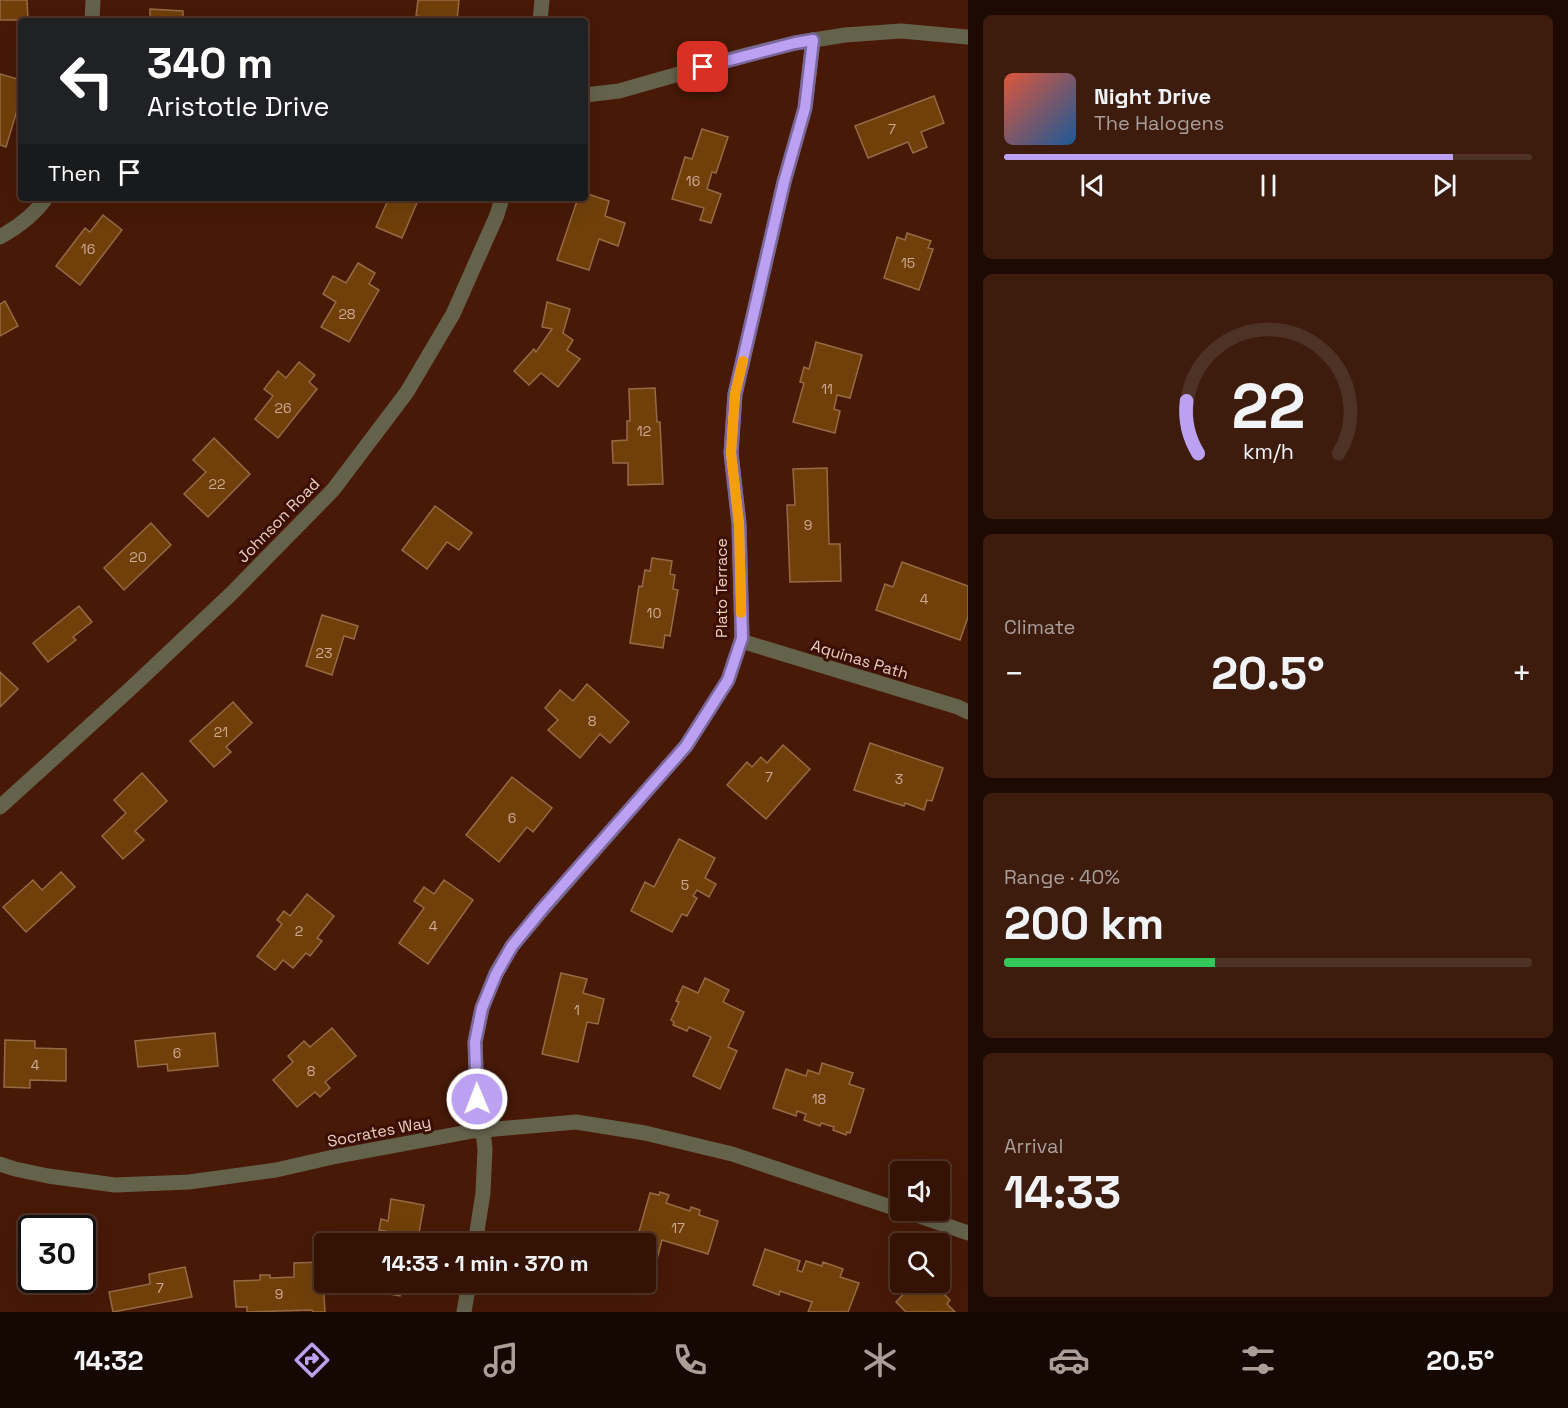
<!DOCTYPE html>
<html lang="en">
<head>
<meta charset="utf-8">
<style>
  :root { --surface:#351304; --page:#3d1c0e; --text:#f1f3f6; --muted:#aa9e9a; --line:#4f3226; --accent:#bca0f2 }
  body { margin:0; font-family:"Space Grotesk",sans-serif; background:var(--page); color:var(--text); height:100vh; display:flex; flex-direction:column; font-size:22px; white-space:nowrap }
  * { box-sizing:border-box; margin:0 }
  p { font-size:20px; color:var(--muted) }
  .icon { flex:none; width:33px; height:33px; fill:none; stroke:currentColor; stroke-width:2; stroke-linecap:round; stroke-linejoin:round }
  .map { position:relative; flex:1; overflow:hidden }
  .side { display:flex; flex-direction:column; gap:15px; padding:15px; background:#1d0a02; width:600px }
  .side>* { flex:none }
  .banner { position:absolute; left:18px; top:18px; width:570px; height:183px; border-radius:6px; box-shadow:0 6px 24px #0002,0 0 0 2px var(--line); background:#202124; color:#fff; overflow:hidden }
  .tools { position:absolute; left:890px; top:1161px; display:grid; gap:12px }
  .tools a { display:grid; place-items:center; width:60px; height:60px; border-radius:6px; background:var(--surface); box-shadow:0 6px 24px #0002,0 0 0 2px var(--line); font-size:30px }
  .speed { position:absolute; left:18px; top:1215px; display:flex; gap:12px; font-size:30px; font-weight:700; text-align:center }
  .speed>* { display:grid; place-content:center; width:78px; height:78px; border-radius:50%; background:var(--surface); box-shadow:0 6px 24px #0002,0 0 0 2px var(--line); line-height:1 }
  .speed .limit { border:3px solid #111; border-radius:9px; background:#fff; color:#111 }
  .pin { position:absolute; display:grid; place-items:center; width:51px; height:51px; color:#fff; margin:-26px; border-radius:12px; box-shadow:0 3px 9px #0006 }
  .me { position:absolute; width:66px; margin:-33px; rotate:359deg; stroke-linejoin:round; filter:drop-shadow(0 0 4px #0008) }
  .turn { display:flex; align-items:center; gap:21px; height:126px; padding:0 30px; font-size:27px }
  .turn .icon { width:78px; height:78px; stroke-width:2.5 }
  .turn b { display:block; font-size:42px; line-height:51px }
  .then { display:flex; align-items:center; height:57px; padding:0 30px; background:#0003; gap:12px; font-size:22px }
  .big { font-size:45px; font-weight:700; line-height:1.1 }
  .side .widget { flex:1; display:flex; flex-direction:column; justify-content:center; gap:9px; min-width:0; padding:0 21px; border-radius:9px; background:var(--page) }
  .side .dial { align-items:center; gap:0 }
  .dial svg { height:156px; overflow:visible; fill:none; stroke:var(--line); stroke-width:7; stroke-linecap:round; text-anchor:middle }
  .dial text { fill:var(--text); stroke:none }
  .song { display:flex; align-items:center; gap:18px }
  .cover { width:72px; height:72px; border-radius:9px; background:linear-gradient(135deg,hsl(10 70% 55%),hsl(210 70% 35%)) }
  .played { height:6px; border-radius:3px; background:linear-gradient(90deg,var(--accent) 85%,var(--line) 85%) }
  .keys { display:flex; justify-content:space-around; direction:ltr }
  .heat { display:flex; justify-content:space-between; align-items:center; font-size:33px; direction:ltr }
  .charge { height:9px; border-radius:4px; background:linear-gradient(90deg,#34c759 40%,var(--line) 0) }
  .trip { position:absolute; left:314px; top:1233px; width:342px; height:60px; border-radius:6px; background:var(--surface); box-shadow:0 6px 24px #0002,0 0 0 2px var(--line); font-weight:700; line-height:60px; text-align:center }
  .tabs { display:flex; height:96px; justify-content:space-around; align-items:center; background:#150802; color:var(--muted) }
  .tabs .icon { width:42px; height:42px }
  .tabs .current { color:var(--accent) }
  .tabs b { font-size:27px; color:var(--text) }
  main { display:flex; flex:1; min-height:0 }
  .map>svg:first-child { display:block }
</style>
</head>
<body>
<main>
<div class="map">
<svg width="968" height="1312" viewBox="0 0 968 1312">
  <rect width="100%" height="100%" fill="#471906"/>
  <g fill="#71400a" stroke="#956b45" stroke-width="1.5">
    <polygon points="0,0 27,0 28,20 0,20"/>
    <polygon points="418,0 459,0 457,21 424,21 424,17 416,16"/>
    <polygon points="150,9 183,11 183,21 150,21"/>
    <polygon points="0,74 21,80 21,97 6,147 0,145"/>
    <polygon points="934,96 944,123 921,132 927,147 913,153 908,142 868,158 855,126"/>
    <polygon points="702,129 728,137 716,173 712,172 707,189 721,194 711,223 700,220 704,208 672,199 685,157 692,159"/>
    <polygon points="585,193 609,201 605,216 625,223 618,246 599,239 589,270 557,260 578,198 585,198"/>
    <polygon points="389,198 419,198 402,238 376,227"/>
    <polygon points="103,215 122,230 80,285 56,266 85,228 90,232"/>
    <polygon points="907,233 931,241 928,248 933,249 919,290 884,278 897,237 905,240"/>
    <polygon points="358,263 375,273 369,284 379,290 349,342 321,327 336,302 323,294 333,276 346,283"/>
    <polygon points="5,301 18,326 0,336 0,304"/>
    <polygon points="547,302 570,309 563,333 573,340 567,350 580,359 558,387 541,373 529,385 514,371 534,349 536,352 552,329 542,327"/>
    <polygon points="816,342 862,355 850,398 837,395 834,409 840,411 835,433 793,422 804,383 800,382 804,367 809,369"/>
    <polygon points="299,362 315,375 309,382 317,389 278,438 255,419 273,396 264,389 278,371 286,378"/>
    <polygon points="655,388 657,422 660,422 663,484 628,485 628,463 613,463 612,441 627,440 627,421 630,421 629,389"/>
    <polygon points="214,438 250,474 208,517 184,494 206,472 193,460"/>
    <polygon points="827,468 829,544 840,544 841,581 790,582 787,505 795,505 793,469"/>
    <polygon points="435,506 472,533 459,550 447,542 427,569 402,550"/>
    <polygon points="151,523 171,545 124,590 104,568"/>
    <polygon points="652,558 672,561 670,574 675,575 673,589 678,590 670,636 665,635 663,648 630,643 639,586 642,587 645,570 650,571"/>
    <polygon points="902,562 968,586 968,617 960,640 876,610 885,584 893,587"/>
    <polygon points="79,606 92,622 73,637 76,640 48,662 33,643"/>
    <polygon points="322,615 358,626 354,639 344,636 332,675 306,666"/>
    <polygon points="0,672 18,689 0,707"/>
    <polygon points="587,684 629,722 610,743 600,734 580,758 548,730 558,720 545,708 560,690 573,701"/>
    <polygon points="233,702 252,723 226,747 231,752 214,767 190,741"/>
    <polygon points="870,743 943,768 932,801 927,800 924,810 905,803 904,806 854,790"/>
    <polygon points="783,745 810,769 766,819 727,785 747,762 752,767 761,757 767,763"/>
    <polygon points="142,773 167,801 135,831 144,840 123,859 102,836 126,813 114,800"/>
    <polygon points="512,777 552,808 533,832 527,827 499,862 466,835"/>
    <polygon points="679,839 715,858 705,878 716,884 709,897 697,890 693,896 697,898 687,916 682,914 672,932 631,911 645,882 654,887"/>
    <polygon points="61,872 75,887 26,932 3,907 33,880 42,890"/>
    <polygon points="444,880 473,900 428,964 399,943 424,908 414,901 424,887 434,894"/>
    <polygon points="307,894 334,916 317,938 322,941 310,956 306,953 293,968 283,960 275,970 257,956 282,924 277,920 284,911 290,916"/>
    <polygon points="561,973 587,979 583,993 604,999 598,1024 587,1022 578,1062 542,1054"/>
    <polygon points="705,978 729,990 723,1002 744,1012 728,1047 737,1051 720,1089 693,1076 711,1037 689,1027 687,1031 673,1025 674,1022 671,1020 679,1002 676,1001 683,986 698,993"/>
    <polygon points="332,1028 356,1056 325,1082 330,1088 320,1097 315,1092 297,1107 273,1080 293,1062 288,1056 304,1041 310,1047"/>
    <polygon points="215,1033 218,1066 168,1071 167,1064 138,1067 135,1041"/>
    <polygon points="5,1040 35,1041 35,1048 66,1049 66,1081 30,1080 30,1088 4,1087"/>
    <polygon points="822,1063 853,1073 849,1084 864,1089 850,1133 847,1132 846,1135 833,1130 834,1127 821,1123 820,1126 804,1120 806,1114 797,1111 796,1116 773,1108 786,1069 806,1076 808,1070 819,1074"/>
    <polygon points="660,1192 669,1195 666,1203 690,1211 691,1207 700,1210 699,1215 718,1221 708,1254 662,1240 657,1259 645,1256 645,1244 640,1244 642,1236 638,1235 650,1193 659,1195"/>
    <polygon points="391,1199 424,1205 417,1244 373,1244 375,1233 385,1235 386,1231 379,1230 381,1219 388,1221"/>
    <polygon points="765,1249 800,1261 797,1270 802,1272 806,1261 822,1266 823,1262 843,1269 840,1277 859,1283 848,1312 808,1312 812,1302 780,1291 779,1295 753,1285"/>
    <polygon points="322,1262 325,1312 313,1312 312,1310 247,1312 247,1307 236,1307 234,1281 260,1280 260,1275 270,1275 270,1278 294,1277 294,1263"/>
    <polygon points="185,1267 192,1297 113,1312 109,1292 150,1284 149,1274"/>
    <polygon points="379,1282 402,1282 400,1296 377,1292"/>
    <polygon points="915,1282 926,1282 938,1294 941,1291 950,1300 947,1304 955,1312 906,1312 896,1302"/>
  </g>
  <g fill="none" stroke-linecap="round" stroke-linejoin="round">
    <g stroke="#65624c" stroke-width="15">
      <polyline points="92,21 93,0"/>
      <polyline points="540,21 542,0"/>
      <polyline points="585,95 619,91 746,55 795,43 845,35 901,31 968,37"/>
      <path d="M0,237C16,228 35,214 46,198"/>
      <polyline points="741,641 958,707 968,712"/>
      <polyline points="0,807 129,690 232,593 333,490 407,392 453,314 497,215 502,198"/>
      <polyline points="0,1164 15,1169 48,1176 115,1185 189,1182 276,1170 333,1157 473,1131 576,1122 645,1133 732,1154 900,1210"/>
      <polyline points="902,1210 968,1233"/>
      <polyline points="475,1244 483,1193 485,1149 481,1115 477,1099 475,1042 482,1008 496,973 512,946 544,908 686,746 728,680 742,638 739,524 731,453 735,395 784,182 805,108 813,40"/>
      <polyline points="464,1312 469,1282"/>
    </g>
  </g>
  <g fill="none" stroke-linecap="round" stroke-linejoin="round">
    <g stroke="#7a689d" stroke-width="15">
      <polyline id="route" points="477,1099 475,1042 482,1008 496,974 512,946 543,908 686,746 728,680 742,638 739,524 731,453 735,394 784,182 805,108 813,40 795,43 703,67"/>
    </g>
    <use href="#route" stroke="#bca0f2" stroke-width="10"/>
    <polyline stroke="#f59e0b" stroke-width="10" points="741,613 739,524 731,453 735,394 743,361"/>
  </g>
  <g text-anchor="middle" stroke-width="6" stroke-linejoin="round" paint-order="stroke">
    <g font-size="14" fill="#ceaa95">
      <text x="892" y="134">7</text>
      <text x="693" y="186">16</text>
      <text x="88" y="254">16</text>
      <text x="908" y="268">15</text>
      <text x="347" y="319">28</text>
      <text x="827" y="394">11</text>
      <text x="283" y="413">26</text>
      <text x="644" y="436">12</text>
      <text x="217" y="489">22</text>
      <text x="808" y="530">9</text>
      <text x="138" y="562">20</text>
      <text x="924" y="604">4</text>
      <text x="654" y="618">10</text>
      <text x="324" y="658">23</text>
      <text x="592" y="726">8</text>
      <text x="221" y="737">21</text>
      <text x="769" y="782">7</text>
      <text x="899" y="784">3</text>
      <text x="512" y="823">6</text>
      <text x="685" y="890">5</text>
      <text x="433" y="931">4</text>
      <text x="299" y="936">2</text>
      <text x="577" y="1015">1</text>
      <text x="177" y="1058">6</text>
      <text x="35" y="1070">4</text>
      <text x="311" y="1076">8</text>
      <text x="819" y="1104">18</text>
      <text x="678" y="1233">17</text>
      <text x="160" y="1293">7</text>
      <text x="279" y="1299">9</text>
    </g>
    <g font-size="16" fill="#edcec3" stroke="#3b0f00">
      <text transform="translate(278 520) rotate(-46)" y="6">Johnson Road</text>
      <text transform="translate(721 588) rotate(-90)" y="6">Plato Terrace</text>
      <text transform="translate(860 659) rotate(17)" y="6">Aquinas Path</text>
      <text transform="translate(379 1131) rotate(-11)" y="6">Socrates Way</text>
    </g>
  </g>
</svg>
<div class="tools">
<a><svg class="icon" aria-label="sound" viewBox="0 0 24 24"><path d="M4 9h4l5-4v14l-5-4H4zM17 9q2 3 0 6"/></svg></a>
<a><svg class="icon" aria-label="search" viewBox="0 0 24 24"><circle cx="10" cy="10" r="6"/><path d="M15 15l6 6"/></svg></a>
</div>
<div class="speed"><div class="limit">30</div></div>
<div class="pin" style="left:703px;top:67px;background:#d93025"><svg class="icon" aria-label="arrive" viewBox="0 0 24 24"><path d="M6 21V4h12l-3 4 3 4H6"/></svg></div>
<svg class="me" style="left:477px;top:1099px" viewBox="-20 -20 40 40"><circle r="17" fill="#bca0f2" stroke="#fff" stroke-width="3"/><path d="M0-11L8 9 0 5-8 9z" fill="#fff"/></svg>
<div class="trip">14:33 · 1 min · 370 m</div>
<div class="banner">
<div class="turn"><svg class="icon" aria-label="left" viewBox="0 0 24 24"><path d="M17 20v-9H6M10 6l-5 5 5 5"/></svg><div><b>340 m</b>Aristotle Drive</div></div>
<div class="then">Then<svg class="icon" aria-label="arrive" viewBox="0 0 24 24"><path d="M6 21V4h12l-3 4 3 4H6"/></svg></div>
</div>
</div>
<section class="side">
<div class="widget">
<div class="song"><i class="cover"></i><div><b>Night Drive</b><p>The Halogens</p></div></div>
<div class="played"></div>
<div class="keys"><svg class="icon" aria-label="previous" viewBox="0 0 24 24"><path d="M18 5L8 12l10 7zM5 5v14"/></svg><svg class="icon" aria-label="pause" viewBox="0 0 24 24"><path d="M8 5v14M16 5v14"/></svg><svg class="icon" aria-label="next" viewBox="0 0 24 24"><path d="M6 5l10 7-10 7zM19 5v14"/></svg></div>
</div>
<div class="widget dial"><svg viewBox="0 0 100 80">
<path d="M14 69A42 42 0 1 1 86 69"/>
<path d="M14 69A42 42 0 0 1 8 42" stroke="#bca0f2"/>
<text x="50" y="56" font-size="32" font-weight="700">22</text>
<text x="50" y="72" font-size="11">km/h</text>
</svg></div>
<div class="widget"><p>Climate</p>
<div class="heat"><a>−</a><b class="big">20.5°</b><a>+</a></div>
</div>
<div class="widget"><p>Range · 40%</p><b class="big">200 km</b><div class="charge"></div></div>
<div class="widget"><p>Arrival</p><b class="big">14:33</b></div>
</section>
</main>
<nav class="tabs">
<b>14:32</b>
<svg class="icon current" aria-label="directions" viewBox="0 0 24 24"><path d="M12 3l9 9-9 9-9-9zM9 14v-3h6M13 9l2 2-2 2"/></svg>
<svg class="icon" aria-label="music" viewBox="0 0 24 24"><path d="M9 18V5l10-2v13"/><circle cx="6" cy="18" r="3"/><circle cx="16" cy="16" r="3"/></svg>
<svg class="icon" aria-label="phone" viewBox="0 0 24 24"><path d="M5 4h4l2 5-3 2q2 4 5 5l2-3 5 2v4C11 20 4 13 5 4z"/></svg>
<svg class="icon" aria-label="climate" viewBox="0 0 24 24"><path d="M12 3v18M4 7l16 10M4 17L20 7"/></svg>
<svg class="icon" aria-label="car" viewBox="0 0 24 24"><path d="M5 17H2v-5l4-1 3-4h7l3 4 3 1v5h-3M9 17h6M6 11h13"/><circle cx="7" cy="17" r="2"/><circle cx="17" cy="17" r="2"/></svg>
<svg class="icon" aria-label="filters" viewBox="0 0 24 24"><path d="M4 7h16M4 17h16"/><circle cx="9" cy="7" r="2"/><circle cx="15" cy="17" r="2"/></svg>
<b>20.5°</b>
</nav>
</body>
</html>
